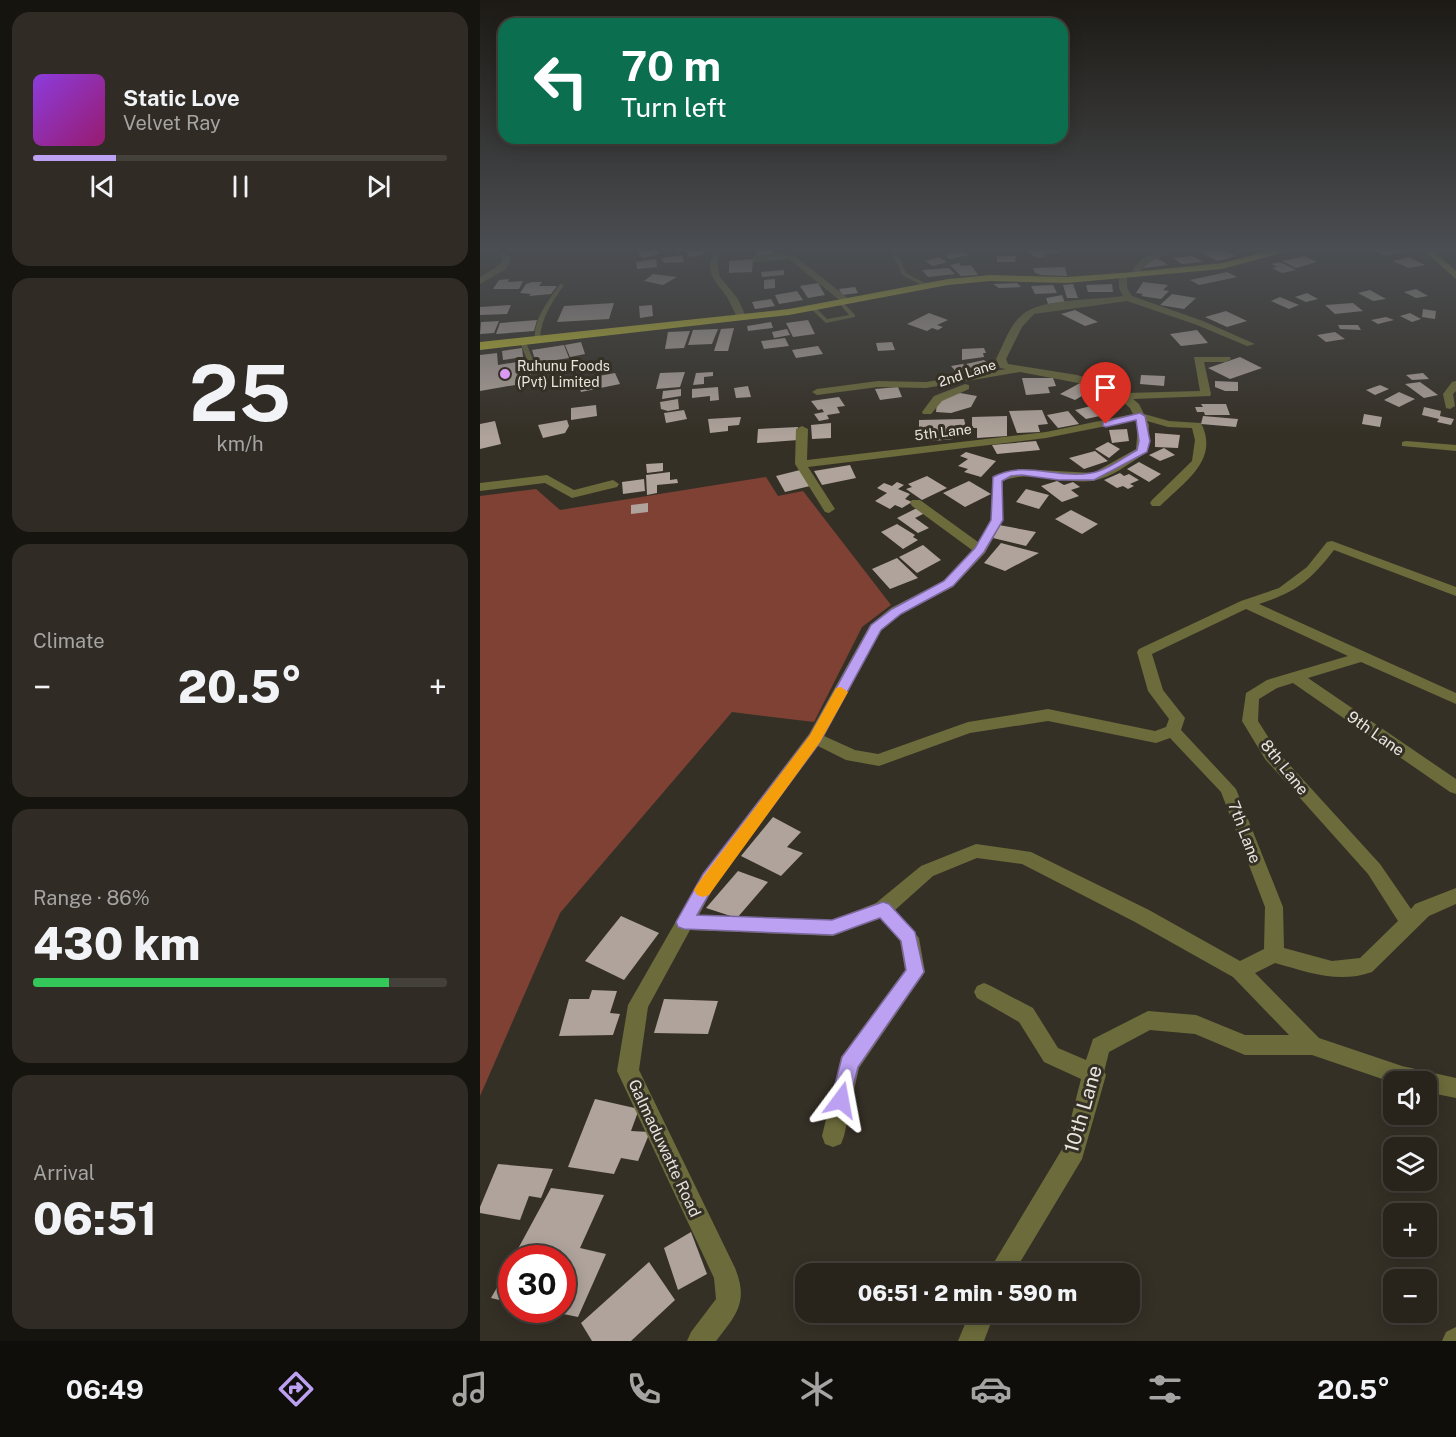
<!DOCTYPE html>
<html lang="en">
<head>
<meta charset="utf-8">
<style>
  :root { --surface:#28241c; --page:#302c25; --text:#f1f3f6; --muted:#a5a4a3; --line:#44413b; --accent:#bca0f2 }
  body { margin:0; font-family:"Public Sans",sans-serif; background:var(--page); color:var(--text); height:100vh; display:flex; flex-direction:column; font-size:22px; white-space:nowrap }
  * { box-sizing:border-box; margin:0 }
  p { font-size:20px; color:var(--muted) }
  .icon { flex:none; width:33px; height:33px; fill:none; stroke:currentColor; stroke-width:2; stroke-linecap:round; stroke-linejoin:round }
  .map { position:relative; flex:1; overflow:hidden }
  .drawer { display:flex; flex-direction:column; gap:12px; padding:12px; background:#16140f; width:480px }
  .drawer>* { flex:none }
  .banner { position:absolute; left:18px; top:18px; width:570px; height:126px; border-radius:18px; box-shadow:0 3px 15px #0003,0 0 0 2px var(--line); background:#0b6e4f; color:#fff; overflow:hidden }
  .controls { position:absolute; left:903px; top:1071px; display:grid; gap:12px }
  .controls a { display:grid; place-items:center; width:54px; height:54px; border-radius:12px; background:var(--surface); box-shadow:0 3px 15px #0003,0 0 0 2px var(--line); font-size:30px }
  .speed { position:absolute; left:18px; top:1245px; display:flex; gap:12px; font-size:30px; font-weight:700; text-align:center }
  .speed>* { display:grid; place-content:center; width:78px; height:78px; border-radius:50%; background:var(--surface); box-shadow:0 3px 15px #0003,0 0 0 2px var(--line); line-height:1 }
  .speed .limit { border:9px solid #d22; background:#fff; color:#111 }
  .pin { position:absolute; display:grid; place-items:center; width:51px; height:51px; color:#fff; margin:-62px -26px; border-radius:50% 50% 50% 0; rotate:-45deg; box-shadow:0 0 6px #0007 }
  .pin .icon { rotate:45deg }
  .me { position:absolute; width:66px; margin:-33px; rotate:13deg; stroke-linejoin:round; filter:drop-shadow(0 0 4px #0008) }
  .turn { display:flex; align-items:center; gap:21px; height:126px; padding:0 24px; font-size:27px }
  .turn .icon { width:78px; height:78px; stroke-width:2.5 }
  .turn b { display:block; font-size:42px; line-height:51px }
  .big { font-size:45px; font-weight:800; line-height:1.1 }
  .drawer .card { flex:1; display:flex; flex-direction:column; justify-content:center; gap:9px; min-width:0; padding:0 21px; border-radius:18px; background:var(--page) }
  .drawer .dial { align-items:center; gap:0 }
  .dial b { font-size:78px; line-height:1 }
  .song { display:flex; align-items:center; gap:18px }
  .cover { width:72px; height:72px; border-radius:9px; background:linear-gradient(135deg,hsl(270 70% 55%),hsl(320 70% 35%)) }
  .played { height:6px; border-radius:3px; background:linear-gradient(90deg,var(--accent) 20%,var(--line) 20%) }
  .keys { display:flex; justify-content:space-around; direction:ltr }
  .heat { display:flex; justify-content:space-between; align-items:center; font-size:33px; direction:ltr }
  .charge { height:9px; border-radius:4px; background:linear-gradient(90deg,#34c759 86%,var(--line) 0) }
  .trip { position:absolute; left:315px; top:1263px; width:345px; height:60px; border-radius:18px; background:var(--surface); box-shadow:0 3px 15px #0003,0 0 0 2px var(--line); font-weight:800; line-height:60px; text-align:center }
  .tabs { display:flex; height:96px; justify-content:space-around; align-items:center; background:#100e0b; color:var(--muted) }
  .tabs .icon { width:42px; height:42px }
  .tabs .on { color:var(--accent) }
  .tabs b { font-size:27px; color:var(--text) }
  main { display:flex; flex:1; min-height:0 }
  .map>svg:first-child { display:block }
</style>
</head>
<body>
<main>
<section class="drawer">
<div class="card">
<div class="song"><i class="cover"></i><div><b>Static Love</b><p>Velvet Ray</p></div></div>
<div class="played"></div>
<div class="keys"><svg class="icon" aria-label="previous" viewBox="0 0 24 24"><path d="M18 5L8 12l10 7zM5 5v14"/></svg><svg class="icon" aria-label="pause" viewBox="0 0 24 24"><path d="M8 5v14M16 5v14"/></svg><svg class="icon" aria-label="next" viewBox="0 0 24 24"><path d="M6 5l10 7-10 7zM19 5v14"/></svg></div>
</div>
<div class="card dial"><b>25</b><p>km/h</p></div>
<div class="card"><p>Climate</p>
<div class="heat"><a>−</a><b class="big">20.5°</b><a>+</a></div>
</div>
<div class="card"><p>Range · 86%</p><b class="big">430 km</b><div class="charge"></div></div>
<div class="card"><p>Arrival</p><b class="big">06:51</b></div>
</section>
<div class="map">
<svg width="976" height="1341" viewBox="0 0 976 1341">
  <rect width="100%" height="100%" fill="#353026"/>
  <polygon fill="#804135" points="286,477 298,496 323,491 411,605 382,627 334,722 252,712 80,913 0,1096 0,496 56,489 80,510"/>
  <g fill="#afa39b">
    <polygon points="164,249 177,249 180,254 162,258 157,252 165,251"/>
    <polygon points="196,249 222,249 225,254 210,257 206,251 199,252"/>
    <polygon points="276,249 292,249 294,253 277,256"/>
    <polygon points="553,249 577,250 583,253 568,253 563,254 567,256 557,258 546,251"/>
    <polygon points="714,249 739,249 757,256 738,261"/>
    <polygon points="890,249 931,249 931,250 906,256"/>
    <polygon points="475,252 485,253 489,255 470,259 464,254"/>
    <polygon points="202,255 204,262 184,263 182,258"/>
    <polygon points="517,256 536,256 535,262 517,262"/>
    <polygon points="673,256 682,261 688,265 663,268"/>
    <polygon points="712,256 723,262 702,264 693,258"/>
    <polygon points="825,256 837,262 816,268 802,261"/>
    <polygon points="459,257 467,262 453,266 445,261"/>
    <polygon points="929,257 945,265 929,268 913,261"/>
    <polygon points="176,259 177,267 157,269 156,262"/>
    <polygon points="273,259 272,272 249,273 249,261"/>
    <polygon points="800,262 816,270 802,273 792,268 797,267 791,264"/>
    <polygon points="479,263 481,266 491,265 498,275 481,276 470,265"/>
    <polygon points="585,267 587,276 561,275 555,273 553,268"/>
    <polygon points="469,268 475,274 448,277 442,270"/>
    <polygon points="304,270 304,275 282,277 281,272"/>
    <polygon points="747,272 757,277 719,285 710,280"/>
    <polygon points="173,274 197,277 183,285 164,281"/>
    <polygon points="29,279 28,282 43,281 39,289 13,289 19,280"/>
    <polygon points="295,279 295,288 284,289 284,280"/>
    <polygon points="52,282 62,282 59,286 77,286 71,294 49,296 51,294 40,293 46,284"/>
    <polygon points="663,282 688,285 683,290 689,291 681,299 661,296 663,294 656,293"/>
    <polygon points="338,283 345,295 328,298 320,286"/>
    <polygon points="537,283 541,287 519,288 513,284"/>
    <polygon points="593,284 598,298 587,298 583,285"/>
    <polygon points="632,284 633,292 608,292 606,285"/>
    <polygon points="573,285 577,293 555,294 551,286"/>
    <polygon points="375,287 378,293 362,295 359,289"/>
    <polygon points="936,289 948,296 936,298 924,292"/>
    <polygon points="890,290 906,299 893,301 878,293"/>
    <polygon points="317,291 323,300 299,304 295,295"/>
    <polygon points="827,293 838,299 826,302 815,297"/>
    <polygon points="692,294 716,298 704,309 680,305"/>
    <polygon points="582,295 585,303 568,304 566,298"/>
    <polygon points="800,297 819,305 809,309 791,301"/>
    <polygon points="291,299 295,306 275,309 272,302"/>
    <polygon points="134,303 129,319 77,322 84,306"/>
    <polygon points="873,303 883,311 855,314 845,305"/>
    <polygon points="31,305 27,314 0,315 0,307"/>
    <polygon points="172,305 173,316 160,318 159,306"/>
    <polygon points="943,309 956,311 955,319 942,317"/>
    <polygon points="595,310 618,322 605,326 581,314"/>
    <polygon points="746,311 767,321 747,327 725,317"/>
    <polygon points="449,313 468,320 457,325 463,327 458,330 452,328 447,331 427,324"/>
    <polygon points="930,313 941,319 932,322 920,316"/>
    <polygon points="906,317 914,320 898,324 891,320"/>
    <polygon points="57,320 54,331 16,334 20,323"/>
    <polygon points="328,320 335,334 313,337 306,323"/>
    <polygon points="19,321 14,333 0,334 1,322"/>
    <polygon points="291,322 293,328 268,331 267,326"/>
    <polygon points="858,325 878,325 881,330 860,329"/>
    <polygon points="254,328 248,351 234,351 241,329"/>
    <polygon points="238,329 232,344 208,345 213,330"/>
    <polygon points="307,329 310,335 294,338 292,332"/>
    <polygon points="717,330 728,343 701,346 690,334"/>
    <polygon points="210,331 204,348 185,349 188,332"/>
    <polygon points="855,332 865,339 846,342 837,335"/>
    <polygon points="305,338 309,346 284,349 281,341"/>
    <polygon points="101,342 105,354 90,357 85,345"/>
    <polygon points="412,342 415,350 398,351 396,343"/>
    <polygon points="84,345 89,358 56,363 52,350"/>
    <polygon points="338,346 343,354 316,358 312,350"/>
    <polygon points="42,348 43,357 23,360 22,351"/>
    <polygon points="504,348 506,353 503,353 504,357 482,360 482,349"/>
    <polygon points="17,353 18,365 49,360 52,382 0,391 0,355"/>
    <polygon points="760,357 782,368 750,379 728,368"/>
    <polygon points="504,360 516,371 499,374 486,364"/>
    <polygon points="483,364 492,372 479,375 471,366"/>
    <polygon points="205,372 200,387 176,389 180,373"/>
    <polygon points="233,372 233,376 224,377 224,384 213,385 216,373"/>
    <polygon points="135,373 140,384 101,392 97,380"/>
    <polygon points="943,373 949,379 932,380 926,375"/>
    <polygon points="661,375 685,376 684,386 660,384"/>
    <polygon points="542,378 573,378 576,386 568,387 570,393 546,395"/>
    <polygon points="735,381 758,382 758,391 745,391 735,387"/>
    <polygon points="940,382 958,395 944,398 925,384"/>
    <polygon points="600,383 614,389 595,400 580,394"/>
    <polygon points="900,385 909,389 895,395 886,390"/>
    <polygon points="268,386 271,397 256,398 254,388"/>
    <polygon points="238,387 239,400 230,401 230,396 212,398 212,389"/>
    <polygon points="418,387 422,397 400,400 395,389"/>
    <polygon points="201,389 201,396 182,399 183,391"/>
    <polygon points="919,392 935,399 919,407 904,400"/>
    <polygon points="480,393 497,396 491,407 471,413 456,412 457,403 469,396"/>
    <polygon points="359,397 365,406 357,407 360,413 347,415 349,419 339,421 334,414 344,412 342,409 338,410 331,401"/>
    <polygon points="198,399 199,409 188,411 181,409 180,402"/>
    <polygon points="623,403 633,413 606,419 595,410"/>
    <polygon points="721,404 746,404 750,415 725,415 724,412 717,412 715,407 723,407"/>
    <polygon points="116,405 117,416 91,420 91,408"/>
    <polygon points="944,407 961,411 960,416 974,419 971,425 957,422 959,419 942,415"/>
    <polygon points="204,410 207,419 186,423 184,413"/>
    <polygon points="562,410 568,424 558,425 560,432 537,433 529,411"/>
    <polygon points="588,411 599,424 578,428 567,415"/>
    <polygon points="884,414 902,417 900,427 882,424"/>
    <polygon points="527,416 527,436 497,438 497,428 492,428 492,417"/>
    <polygon points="723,416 758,419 756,427 721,424"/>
    <polygon points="261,417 259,425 248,426 248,431 230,433 228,419"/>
    <polygon points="484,419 486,427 472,427 473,439 453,441 450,431 439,432 439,420"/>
    <polygon points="87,420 89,426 85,433 63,438 58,425"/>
    <polygon points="15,421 21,444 0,449 0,424"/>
    <polygon points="351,423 351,438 332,439 331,425"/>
    <polygon points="318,427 318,440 277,443 278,429"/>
    <polygon points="647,429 649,441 632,443 629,430"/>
    <polygon points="675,433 700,435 698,448 675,447"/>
    <polygon points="556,441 560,450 517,454 512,445"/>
    <polygon points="628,442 640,449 629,458 615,449"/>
    <polygon points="684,448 695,455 680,461 669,455"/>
    <polygon points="615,451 628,461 604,469 589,458"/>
    <polygon points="486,452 516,461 501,477 484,472 488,469 478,466 488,459 480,456"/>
    <polygon points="659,462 681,474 669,482 647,469"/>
    <polygon points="183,463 183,471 167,473 166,464"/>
    <polygon points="370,465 376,478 342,485 334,471"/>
    <polygon points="320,470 330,486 305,492 296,476"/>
    <polygon points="190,472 190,480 197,479 198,483 177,485 177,493 167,495 166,475"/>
    <polygon points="640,473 644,476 649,474 659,480 650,484 654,486 648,489 643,486 637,488 624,480"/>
    <polygon points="447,476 467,488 442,500 426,489 432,487 428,484"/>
    <polygon points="164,479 165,491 143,494 142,482"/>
    <polygon points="489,481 511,494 485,507 463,493"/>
    <polygon points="577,481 584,485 593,482 600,487 591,490 599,496 582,502 561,486"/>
    <polygon points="417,482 424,485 418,489 430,494 425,499 432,502 422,508 415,505 410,509 395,501 407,493 397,488 404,483 412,486"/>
    <polygon points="546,489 569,495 559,509 536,502"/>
    <polygon points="168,503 168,512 151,514 151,505"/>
    <polygon points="437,508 445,513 435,518 449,528 438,533 417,518"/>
    <polygon points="591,510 618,524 602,534 575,519"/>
    <polygon points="417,524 435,535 433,537 438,540 423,549 401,532"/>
    <polygon points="519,525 556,532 546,546 513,538"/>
    <polygon points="521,543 559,553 525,571 504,563"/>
    <polygon points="443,545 461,560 437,573 419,557"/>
    <polygon points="417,558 438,578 410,589 392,569"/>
    <polygon points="293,817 321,832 307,847 323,853 301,876 261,856"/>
    <polygon points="258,871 288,882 257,918 226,908"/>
    <polygon points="141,916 179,933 144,980 105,961"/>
    <polygon points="112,990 137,991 130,1013 140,1014 133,1035 79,1036 89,999 109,999"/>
    <polygon points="184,999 238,1001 228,1034 174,1033"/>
    <polygon points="115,1099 159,1109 151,1131 170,1132 158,1161 141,1158 134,1174 88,1167"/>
    <polygon points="18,1164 73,1169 61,1198 49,1196 40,1220 0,1213 0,1207"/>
    <polygon points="71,1188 124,1195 100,1248 126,1254 98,1317 69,1311 82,1310 82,1258 33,1258"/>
    <polygon points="211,1232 227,1274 198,1290 184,1248"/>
    <polygon points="32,1261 32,1303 11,1298"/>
    <polygon points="169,1262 195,1300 151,1341 112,1341 101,1323"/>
  </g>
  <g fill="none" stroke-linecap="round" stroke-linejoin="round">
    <g fill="#6c6b3b" fill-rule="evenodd">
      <polygon points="411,249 415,249 426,273 447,284 447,286 443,286 422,275"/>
      <path d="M80,284L84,285C73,301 61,318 60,338L55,339C53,319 69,300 80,284Z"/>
      <polygon points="361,300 375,315 375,317 346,323 330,308 335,307 347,319 369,315 358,302"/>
      <polygon points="40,339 45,340 56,367 55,368 50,367 39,340"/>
    </g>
    <g fill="#6c6b3b" fill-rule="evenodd">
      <polygon points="14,249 23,249 31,259 26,269 0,284 0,277 20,265 23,259"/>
      <path d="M234,249H242L237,264L240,277L258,299L266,317L264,319H258C254,312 251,304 247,297C233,278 225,274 234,249Z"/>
      <path d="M684,249H701C681,259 671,255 657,277H651C652,262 670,253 684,249Z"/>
      <polygon points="311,253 369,299 369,303 363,303 309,259 274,262 270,259 274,256"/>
      <path d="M643,273L647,276V288L652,296L723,321L775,344L767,346L717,325L647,301L554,314L542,327L526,359L528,364L597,375L621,382L646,393L720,391L714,357H750L751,359L746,362H724L731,394L730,396L653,399L659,404L664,414L689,421L721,423C740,460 704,482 680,506H672L670,503L672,500L712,461L715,440L712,428L688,427L667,421L669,425L666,453C649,463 632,478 612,481C582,484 552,469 523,481V520L505,553L473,587L421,614L401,631L344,736L375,750L398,754L488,722L568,709L675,731L686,727L689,719L668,691L657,652L659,649L761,601L799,588L827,567L847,542L852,541L976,587V596L854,550C830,581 816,592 779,604L976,693V704L881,662L828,678L976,779V794L970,792L813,683L797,688L779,699L778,721L797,751L900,864L931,909L935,904L976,888V904L949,916L892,972C858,984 828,972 795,963L775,973L839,1038L922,1066L976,1078V1098L946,1092V1082H914V1083L832,1055H765L715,1034L670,1030L629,1052L624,1072L626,1075L602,1159L533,1274H507L584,1146L601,1079L564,1062L539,1022L497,998L494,992L497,986L504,983L511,986L553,1008L578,1048L606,1060L613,1039L668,1011L716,1015L765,1035H809L753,977L655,922L542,864L497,858L453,876L415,910L439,938L445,972L379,1068L364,1136L361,1144L353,1147L345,1144L342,1136L361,1057L425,970L420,941L400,918L353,936L210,930L168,1007L159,1070L255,1268C269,1302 256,1315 236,1341H207L211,1332L236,1299L234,1278L137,1071L148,1005L223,874L329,734L390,625L411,608L463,581L492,550L432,506L430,503L432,500H440L498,542L511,520L513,476L540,469L613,473L656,449L658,425L656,420L566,438L328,467L355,509L349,513L345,512L315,464L316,429L322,426L328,429L327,460L566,432L653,414L650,408L635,395L614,386L540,372L446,388L398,387L337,395L332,392L337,389L398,381L446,382L526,369L520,368L516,359C524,344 529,326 542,315C560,298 618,300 643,296L639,288V276ZM766,609L868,656L787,680L766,693L762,721L785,759L888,874L918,921L880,958L852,961L804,948L803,907L756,789L701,730L705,718L683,690L672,654ZM568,721L676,743L690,738L741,792L785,907L784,949L760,961L669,910L551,852L496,844L441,866L396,903L353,920L219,915L235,884L338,746L366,760L399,766L490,733Z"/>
      <polygon points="976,381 976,391 973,394 975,406 970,409 966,408 963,394 972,382"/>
      <polygon points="485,384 489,385 489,389 462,401 451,414 443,414 442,412 454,396"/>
      <polygon points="926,441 976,445 976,451 922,446 922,442"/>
      <polygon points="67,475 94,490 133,480 139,484 137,487 92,498 65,483 0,491 0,483"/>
      <polygon points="490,1312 515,1312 504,1341 478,1341"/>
      <polygon points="976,1327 976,1341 962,1341 966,1332"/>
    </g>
    <polygon fill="#8d8b3b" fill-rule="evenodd" points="942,249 951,249 976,271 976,279"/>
    <polygon fill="#beba31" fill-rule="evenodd" points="797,249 816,249 742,269 587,283 510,281 468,285 309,315 0,350 0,342 309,309 468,279 510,275 587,277 654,272 742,263"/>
  </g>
  <linearGradient id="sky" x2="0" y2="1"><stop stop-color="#1d1a15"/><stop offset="0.57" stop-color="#4b4e52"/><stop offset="1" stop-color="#4b4e52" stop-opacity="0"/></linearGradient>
  <rect width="976" height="437" fill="url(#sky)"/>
  <path fill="#bca0f2" stroke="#7a689d" stroke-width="1.5" d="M660,413L665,416L670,441L667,452L614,480H579L542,475L531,476L522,481L523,520L504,552L473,586L421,614L401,630L340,742L235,884L217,915L352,920L403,902L409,904L435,932L444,972L378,1067L368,1107L361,1110L354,1107L351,1100L362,1057L426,970L421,941L400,918L353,935L204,929L198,927L196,922L223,874L330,735L391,625L412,609L464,581L495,548L511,520L513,477C544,460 577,479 611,473C626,471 644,457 657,450L659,441L656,420L626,427L623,426V422Z"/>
  <polygon fill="#f59e0b" points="361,687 368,692 340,742 229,895 223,897 217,895 214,890 217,885 330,735 356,688"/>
  <circle fill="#dc99f4" stroke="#353026" stroke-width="2" cx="25" cy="374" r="6"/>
  <g text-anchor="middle" stroke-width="6" stroke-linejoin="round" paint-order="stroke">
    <g font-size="14" fill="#e8e4de" stroke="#353026" text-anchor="start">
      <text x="37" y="371">Ruhunu Foods<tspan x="37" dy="16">(Pvt) Limited</tspan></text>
    </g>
    <g font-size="14" fill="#e8e4de" stroke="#353026">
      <text transform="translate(487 373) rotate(-18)" y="5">2nd Lane</text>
      <text transform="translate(463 432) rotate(-7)" y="5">5th Lane</text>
    </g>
    <g font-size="16" fill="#e8e4de" stroke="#353026">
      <text transform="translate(896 733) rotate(35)" y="6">9th Lane</text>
      <text transform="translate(805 767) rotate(51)" y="6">8th Lane</text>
      <text transform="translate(765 832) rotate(69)" y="6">7th Lane</text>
      <text transform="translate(185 1148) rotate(65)" y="6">Galmaduwatte Road</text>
    </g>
    <g font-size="20" fill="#e8e4de" stroke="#353026">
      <text transform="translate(603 1109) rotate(-74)" y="7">10th Lane</text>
    </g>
  </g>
</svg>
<div class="controls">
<a><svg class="icon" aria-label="sound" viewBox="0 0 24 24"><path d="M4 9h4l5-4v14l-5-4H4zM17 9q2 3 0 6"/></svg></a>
<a><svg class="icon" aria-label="layers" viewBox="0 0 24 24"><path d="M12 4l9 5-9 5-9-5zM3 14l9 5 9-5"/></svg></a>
<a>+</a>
<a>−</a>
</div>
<div class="speed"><div class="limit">30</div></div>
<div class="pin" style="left:626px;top:424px;background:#d93025"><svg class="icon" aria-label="arrive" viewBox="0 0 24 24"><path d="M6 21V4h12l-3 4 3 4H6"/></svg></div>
<svg class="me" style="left:361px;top:1100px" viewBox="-20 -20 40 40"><path d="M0-17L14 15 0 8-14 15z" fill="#bca0f2" stroke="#fff" stroke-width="4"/></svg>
<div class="trip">06:51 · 2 min · 590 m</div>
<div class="banner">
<div class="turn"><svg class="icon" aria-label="left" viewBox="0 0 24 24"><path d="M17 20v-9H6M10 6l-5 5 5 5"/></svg><div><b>70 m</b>Turn left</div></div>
</div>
</div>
</main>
<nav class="tabs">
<b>06:49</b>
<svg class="icon on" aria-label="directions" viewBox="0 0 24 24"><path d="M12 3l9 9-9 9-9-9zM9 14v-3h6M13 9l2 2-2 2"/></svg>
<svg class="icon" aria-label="music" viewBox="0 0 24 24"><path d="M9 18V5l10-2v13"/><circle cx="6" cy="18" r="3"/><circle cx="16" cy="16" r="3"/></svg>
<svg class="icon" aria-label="phone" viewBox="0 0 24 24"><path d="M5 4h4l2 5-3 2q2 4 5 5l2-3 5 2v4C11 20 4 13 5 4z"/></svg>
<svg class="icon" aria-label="climate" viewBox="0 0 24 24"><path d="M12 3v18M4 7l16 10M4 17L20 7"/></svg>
<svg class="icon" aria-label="car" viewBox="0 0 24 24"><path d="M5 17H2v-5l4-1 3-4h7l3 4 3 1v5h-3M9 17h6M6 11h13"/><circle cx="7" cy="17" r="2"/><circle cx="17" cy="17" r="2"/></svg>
<svg class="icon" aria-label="filters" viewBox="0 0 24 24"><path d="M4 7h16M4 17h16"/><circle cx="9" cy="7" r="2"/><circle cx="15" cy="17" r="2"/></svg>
<b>20.5°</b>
</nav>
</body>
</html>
